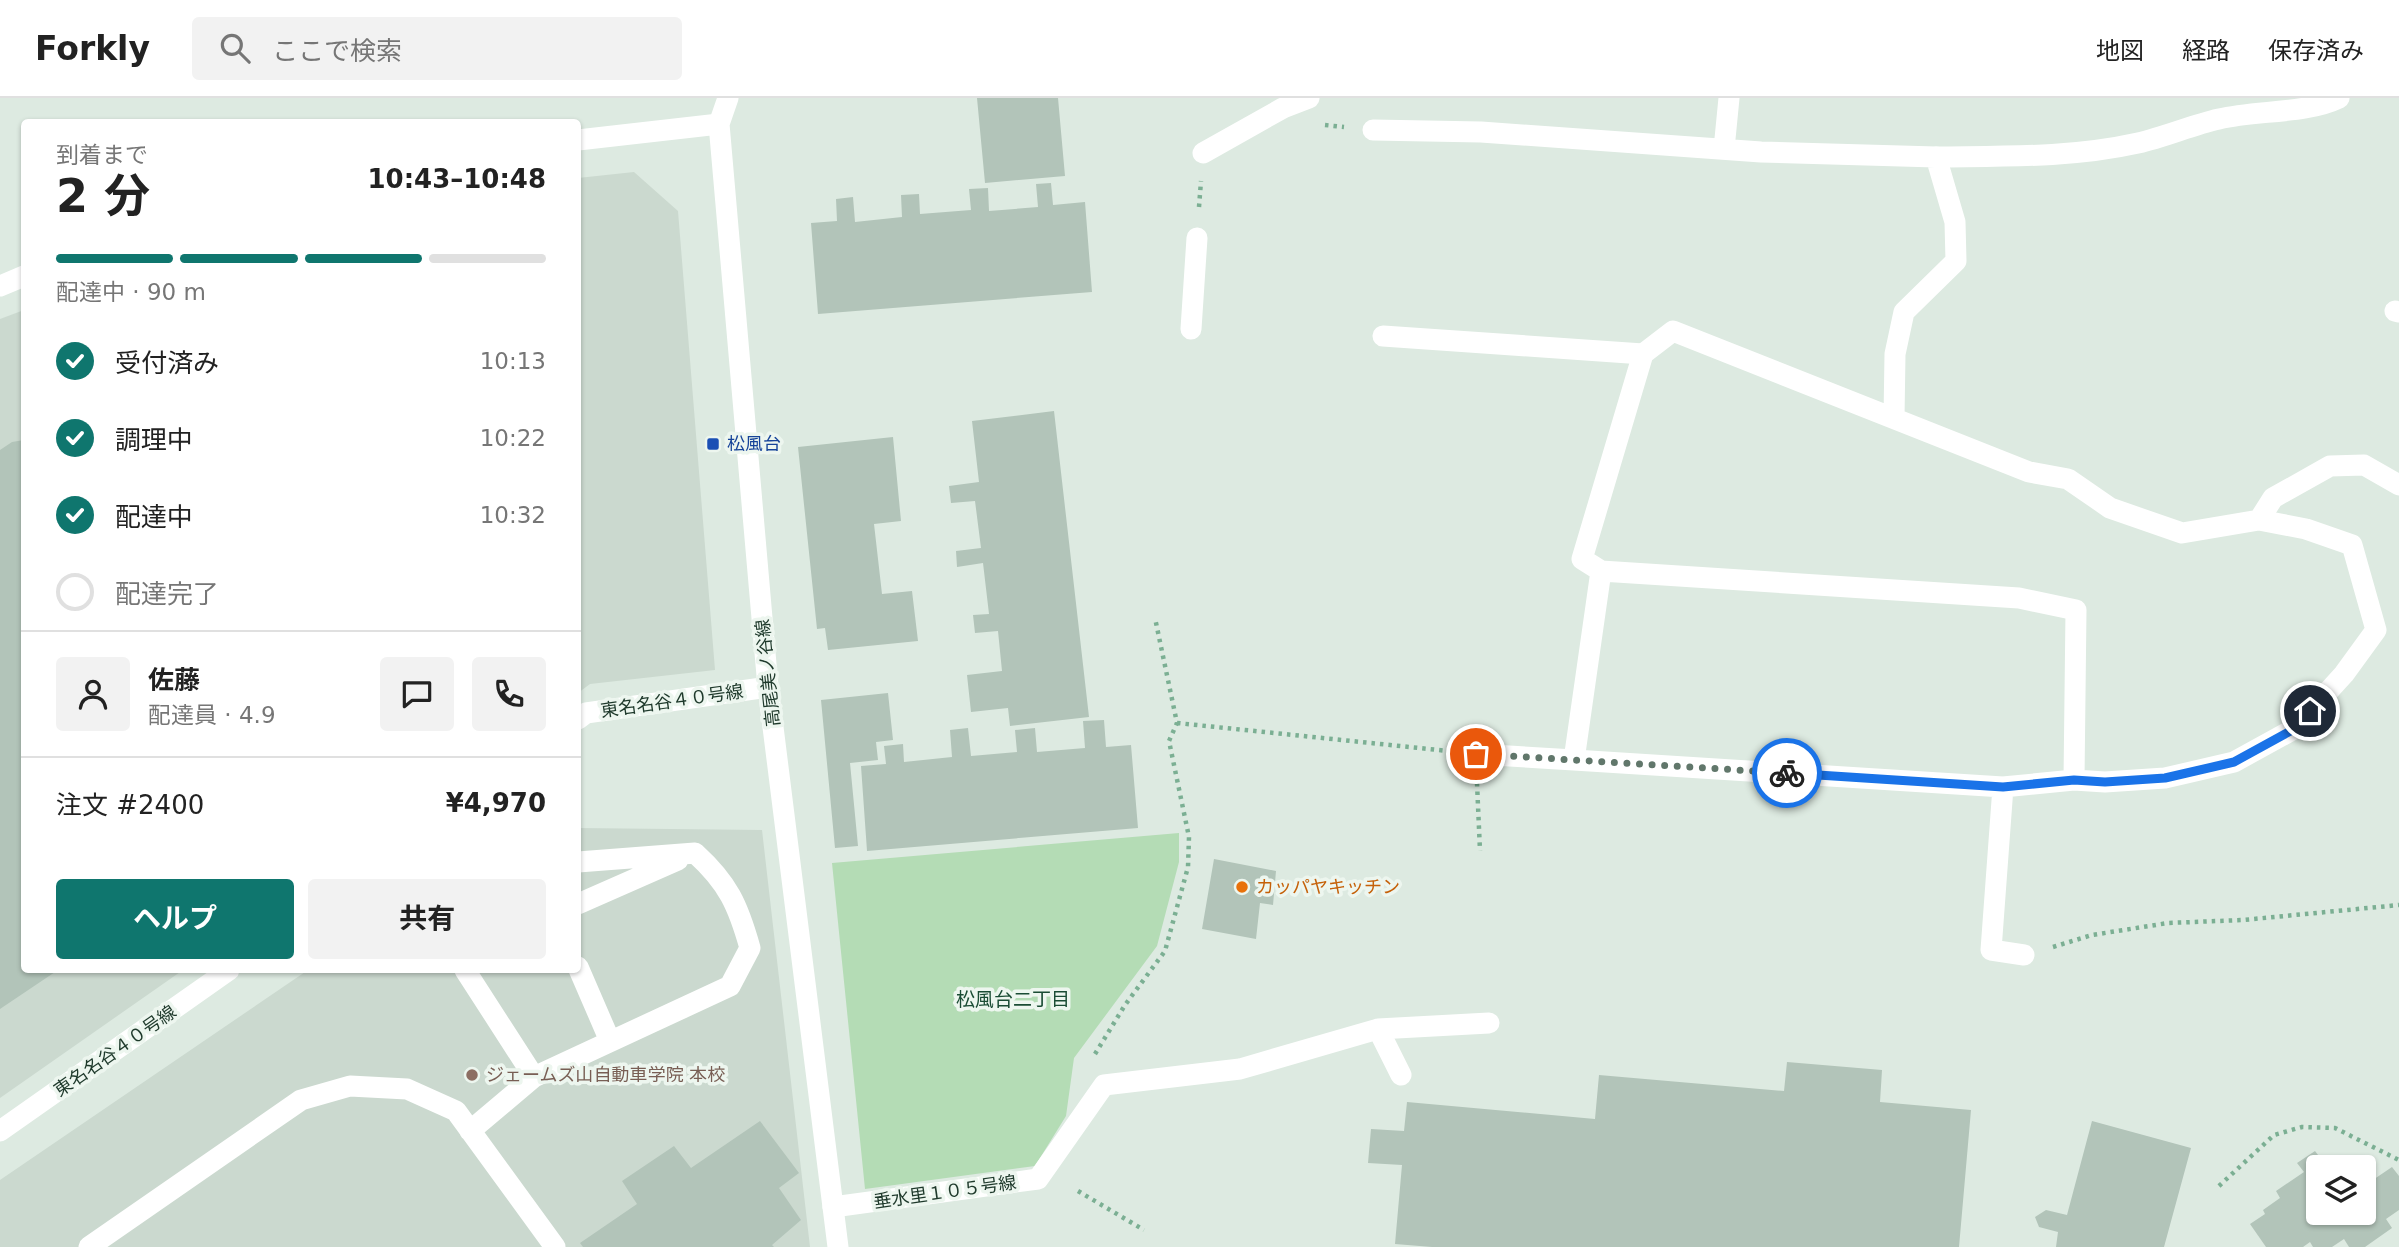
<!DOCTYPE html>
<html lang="ja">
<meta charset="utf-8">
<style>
:root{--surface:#fff;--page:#f2f2f2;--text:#222;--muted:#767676;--line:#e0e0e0;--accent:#0f766e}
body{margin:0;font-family:"DejaVu Sans","Noto Sans JP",sans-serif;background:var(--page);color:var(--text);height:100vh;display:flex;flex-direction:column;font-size:26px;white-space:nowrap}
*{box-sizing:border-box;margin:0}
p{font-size:23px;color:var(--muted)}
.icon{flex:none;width:38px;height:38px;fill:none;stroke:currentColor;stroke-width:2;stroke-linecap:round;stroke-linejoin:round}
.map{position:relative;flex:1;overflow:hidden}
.side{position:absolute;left:21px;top:21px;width:560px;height:854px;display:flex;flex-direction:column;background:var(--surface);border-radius:7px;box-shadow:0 2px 5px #0004}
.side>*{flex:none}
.buttons{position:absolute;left:2306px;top:1057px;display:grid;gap:14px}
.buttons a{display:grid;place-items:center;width:70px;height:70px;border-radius:7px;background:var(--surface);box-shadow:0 2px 5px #0004;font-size:35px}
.pin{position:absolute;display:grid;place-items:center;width:60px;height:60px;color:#fff;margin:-30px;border:4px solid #fff;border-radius:50%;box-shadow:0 2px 7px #0007}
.courier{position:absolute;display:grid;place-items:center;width:70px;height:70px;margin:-35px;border:5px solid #1a73e8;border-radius:50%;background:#fff;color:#222;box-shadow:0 2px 9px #0007}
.overview em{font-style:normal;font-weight:700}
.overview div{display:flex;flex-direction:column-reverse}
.overview{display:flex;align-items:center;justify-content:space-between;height:119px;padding:0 35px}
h1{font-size:46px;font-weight:700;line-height:52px}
.bar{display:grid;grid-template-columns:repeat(4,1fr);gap:10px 7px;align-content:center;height:84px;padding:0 35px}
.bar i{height:9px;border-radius:5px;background:var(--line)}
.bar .current{background:var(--accent)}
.bar p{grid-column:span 4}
.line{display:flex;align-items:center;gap:18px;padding:0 35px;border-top:2px solid var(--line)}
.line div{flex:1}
.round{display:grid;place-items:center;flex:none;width:74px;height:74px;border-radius:7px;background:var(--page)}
ol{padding:0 35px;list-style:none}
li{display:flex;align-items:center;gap:21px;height:77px}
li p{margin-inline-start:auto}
li .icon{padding:7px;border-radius:50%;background:var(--accent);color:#fff;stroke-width:4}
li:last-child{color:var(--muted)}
li i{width:38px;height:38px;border:4px solid var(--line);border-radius:50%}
.primary-button{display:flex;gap:14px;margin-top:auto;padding:14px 35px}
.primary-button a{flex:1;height:80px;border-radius:7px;background:var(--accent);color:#fff;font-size:28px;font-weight:700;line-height:80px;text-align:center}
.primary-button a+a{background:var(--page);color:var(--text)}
header{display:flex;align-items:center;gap:42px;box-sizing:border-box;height:98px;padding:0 35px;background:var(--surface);border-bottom:2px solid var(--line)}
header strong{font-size:33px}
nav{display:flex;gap:38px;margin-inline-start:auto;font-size:24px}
.search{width:490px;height:63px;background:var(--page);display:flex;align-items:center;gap:18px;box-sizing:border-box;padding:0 24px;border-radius:7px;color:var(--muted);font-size:26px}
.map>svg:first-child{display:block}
</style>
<header>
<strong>Forkly</strong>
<div class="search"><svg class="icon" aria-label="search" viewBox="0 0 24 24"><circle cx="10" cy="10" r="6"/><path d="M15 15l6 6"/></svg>ここで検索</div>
<nav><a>地図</a><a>経路</a><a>保存済み</a></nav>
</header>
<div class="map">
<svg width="2399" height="1149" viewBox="0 0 2399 1149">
<rect width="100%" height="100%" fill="#ddeae1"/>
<path fill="#cbd9cf" d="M 634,74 L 678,113 L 715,572 L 590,586 L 578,595 L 578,80 Z
M 24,212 L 24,872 L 183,872 L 0,1000 L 0,221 Z
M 578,730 L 762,732 L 810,1149 L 0,1149 L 0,1082 L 308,872 L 578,872 Z"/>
<path fill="#b4dcb5" d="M 1179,735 L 1179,764 L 1157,848 L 1074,960 L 1066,1018 L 1035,1068 L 865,1091 L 832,765 Z"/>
<path fill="#b2c4b9" d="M 977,0 L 1058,0 L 1065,78 L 985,85 Z
M 1051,85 L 1053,107 L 1085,104 L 1092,194 L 818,216 L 811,125 L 837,123 L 836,101 L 853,99 L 855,124 L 902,119 L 901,97 L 919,96 L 920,116 L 971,112 L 969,91 L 988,90 L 989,113 L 1038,109 L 1036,86 Z
M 1054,313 L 1089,619 L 1010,628 L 1008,610 L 971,614 L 967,577 L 1002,573 L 998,533 L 975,535 L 973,517 L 989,516 L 983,465 L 957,469 L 956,453 L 981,450 L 975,403 L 951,405 L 949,388 L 979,384 L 972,323 Z
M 893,339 L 901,423 L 874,426 L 882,496 L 912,493 L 918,543 L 828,552 L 825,530 L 817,531 L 798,349 Z
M 24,342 L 24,872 L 58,872 L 0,911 L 0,352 L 12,344 Z
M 888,595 L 893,642 L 876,644 L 878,662 L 850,665 L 858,748 L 835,750 L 821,602 Z
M 1104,622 L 1106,649 L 1131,647 L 1138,730 L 867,753 L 861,668 L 886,666 L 884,648 L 903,646 L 904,664 L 952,659 L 950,632 L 968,630 L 971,658 L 1017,654 L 1015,632 L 1035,630 L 1037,654 L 1085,650 L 1083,623 Z
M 1214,761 L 1276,773 L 1273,807 L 1260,805 L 1256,841 L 1202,831 Z
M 1787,964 L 1882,972 L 1880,1004 L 1971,1012 L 1959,1149 L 1432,1149 L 1395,1146 L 1402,1067 L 1368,1065 L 1371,1031 L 1404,1033 L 1407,1004 L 1595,1021 L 1599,977 L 1784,993 Z
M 760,1023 L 799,1075 L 779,1090 L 801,1122 L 772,1147 L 774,1149 L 583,1149 L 580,1145 L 637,1106 L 622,1083 L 674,1048 L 691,1070 Z
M 2092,1023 L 2191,1050 L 2164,1149 L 2056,1149 L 2058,1134 L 2039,1129 L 2035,1119 L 2046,1112 L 2067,1117 Z
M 2315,1053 L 2327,1069 L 2319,1069 L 2319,1115 L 2364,1115 L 2364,1088 L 2392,1069 L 2399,1078 L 2399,1112 L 2386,1121 L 2392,1130 L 2365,1149 L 2349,1149 L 2344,1141 L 2332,1149 L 2313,1149 L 2310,1144 L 2303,1149 L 2266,1149 L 2250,1126 L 2265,1116 L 2263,1112 L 2280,1100 L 2276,1093 L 2304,1074 L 2297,1065 Z"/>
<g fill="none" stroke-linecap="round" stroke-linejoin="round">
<path stroke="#7baf93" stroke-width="4.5" stroke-dasharray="3.5 5" stroke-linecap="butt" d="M 1325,27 L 1344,29
M 1199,109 L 1201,83
M 1177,625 L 1448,653
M 1477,685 L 1480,753
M 2053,849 L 2092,837 L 2168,825 L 2243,822 L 2399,807
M 1095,956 L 1125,907 L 1165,853 L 1188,769 L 1189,739 L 1169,643 L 1177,625 L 1155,520
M 2219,1088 L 2274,1037 L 2302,1029 L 2335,1030 L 2399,1062
M 1078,1093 L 1144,1132"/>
<path stroke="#fff" stroke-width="21" d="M 1203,55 L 1283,10 L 1309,0
M 1936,59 C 2003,58 2071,60 2138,45 C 2165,39 2192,27 2219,21 C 2257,12 2306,16 2339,0
M 2395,213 L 2399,214
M 1191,231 L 1197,140
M 1383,238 L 1643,256
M 578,806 L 678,762
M 578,869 L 610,943
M 465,872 L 534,979
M 1378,931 L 1401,977
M 470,1033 L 534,979 L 730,888 L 750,850 C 738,807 728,785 695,755 L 578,764
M 833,1109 L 1038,1081 L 1104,987 L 1240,971 L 1378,931 L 1489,925
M 89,1149 L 301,1002 L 350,988 L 407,991 L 456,1013 L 555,1149"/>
<path stroke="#fff" stroke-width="21" d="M 1373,32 L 1481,34 L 1761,54 L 1936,59 L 1955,124 L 1956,163 L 1904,214 L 1895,256 L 1894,320
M 1724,51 L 1729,0
M 2259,422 L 2306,431 L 2352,447 L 2376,532 L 2344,576 L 2294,631 L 2234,664 L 2165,680 L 2105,684 L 2074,682 L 2003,689 L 1574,662 L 1601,473 L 1582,461 L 1643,256 L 1673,233 L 2029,374 L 2068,381 L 2110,410 L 2182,435 L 2259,422 L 2273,400 L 2330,368 L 2364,367 L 2399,387
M 1601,473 L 2019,500 L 2076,512 L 2074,682
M 1476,656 L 1574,662
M 2003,689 L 1991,852 L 2024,857"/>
<path stroke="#fff" stroke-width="21" d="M 728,0 L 719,26 L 768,589 L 838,1149
M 578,42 L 719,26
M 0,188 L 24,178
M 578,621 L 586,615 L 768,589
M 0,1033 L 229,872"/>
</g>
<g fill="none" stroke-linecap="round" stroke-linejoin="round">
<path stroke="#61776b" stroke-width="7" stroke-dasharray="0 12.6" d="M 1476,656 L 1787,675"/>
<path stroke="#1a73e8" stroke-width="9" d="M 1787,675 L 2003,689 L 2074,682 L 2105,684 L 2165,680 L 2234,664 L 2294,631 L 2310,613"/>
</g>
<rect fill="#1a4fb4" stroke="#edf6ef" stroke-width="2.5" x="706" y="339" width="14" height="14" rx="3.5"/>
<circle fill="#e8710a" stroke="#edf6ef" stroke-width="2.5" cx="1242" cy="789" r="7"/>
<circle fill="#8d6e63" stroke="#edf6ef" stroke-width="2.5" cx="472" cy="977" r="7"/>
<g text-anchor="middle" stroke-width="7" stroke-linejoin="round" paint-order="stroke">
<g font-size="18" fill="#164399" stroke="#edf6ef" text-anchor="start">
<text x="727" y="352">松風台</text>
</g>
<g font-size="18" fill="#1e392b" stroke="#edf6ef">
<text transform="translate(768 575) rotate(-96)" y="6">高尾美ノ谷線</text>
<text transform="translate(672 603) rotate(-8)" y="6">東名名谷４０号線</text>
<text transform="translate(115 953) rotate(-35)" y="6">東名名谷４０号線</text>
<text transform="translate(945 1094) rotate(-8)" y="6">垂水里１０５号線</text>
</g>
<g font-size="18" fill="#c56008" stroke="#edf6ef" text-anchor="start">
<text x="1256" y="795">カッパヤキッチン</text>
</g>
<g font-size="18" fill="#785e54" stroke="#edf6ef" text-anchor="start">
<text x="486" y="983">ジェームズ山自動車学院 本校</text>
</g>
<g font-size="19" fill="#1a4c34" stroke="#edf6ef">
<text x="1013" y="908">松風台二丁目</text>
</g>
</g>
</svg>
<div class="buttons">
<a><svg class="icon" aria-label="layers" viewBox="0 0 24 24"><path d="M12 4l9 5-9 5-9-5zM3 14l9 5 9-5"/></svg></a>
</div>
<div class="pin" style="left:1476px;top:656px;background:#ea580c"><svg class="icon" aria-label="bag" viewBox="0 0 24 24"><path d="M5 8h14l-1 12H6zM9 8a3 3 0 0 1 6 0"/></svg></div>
<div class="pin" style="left:2310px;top:613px;background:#1f2937"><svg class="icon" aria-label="home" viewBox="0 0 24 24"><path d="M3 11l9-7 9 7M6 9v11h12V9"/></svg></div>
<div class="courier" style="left:1787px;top:675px"><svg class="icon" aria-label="bike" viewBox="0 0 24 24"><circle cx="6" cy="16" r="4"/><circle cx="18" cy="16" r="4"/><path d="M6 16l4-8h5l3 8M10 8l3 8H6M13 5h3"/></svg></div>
<section class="side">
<div class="overview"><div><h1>2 分</h1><p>到着まで</p></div><em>10:43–10:48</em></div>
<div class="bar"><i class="current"></i><i class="current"></i><i class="current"></i><i></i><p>配達中 · 90 m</p></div>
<ol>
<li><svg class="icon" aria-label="check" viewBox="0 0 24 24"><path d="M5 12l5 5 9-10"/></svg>受付済み<p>10:13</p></li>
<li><svg class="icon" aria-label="check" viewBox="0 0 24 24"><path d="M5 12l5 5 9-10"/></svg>調理中<p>10:22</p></li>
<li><svg class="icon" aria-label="check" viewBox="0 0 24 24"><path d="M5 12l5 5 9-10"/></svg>配達中<p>10:32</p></li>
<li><i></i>配達完了</li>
</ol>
<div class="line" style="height:126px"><a class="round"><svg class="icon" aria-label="person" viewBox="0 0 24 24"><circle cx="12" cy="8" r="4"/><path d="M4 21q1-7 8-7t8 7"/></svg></a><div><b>佐藤</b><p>配達員 · 4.9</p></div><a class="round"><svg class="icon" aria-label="chat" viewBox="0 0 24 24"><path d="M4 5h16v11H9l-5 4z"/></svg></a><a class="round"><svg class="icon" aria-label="phone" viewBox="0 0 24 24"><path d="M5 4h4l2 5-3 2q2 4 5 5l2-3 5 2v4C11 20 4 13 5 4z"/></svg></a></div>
<div class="line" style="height:91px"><div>注文 #2400</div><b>¥4,970</b></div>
<div class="primary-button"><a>ヘルプ</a><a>共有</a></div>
</section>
</div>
